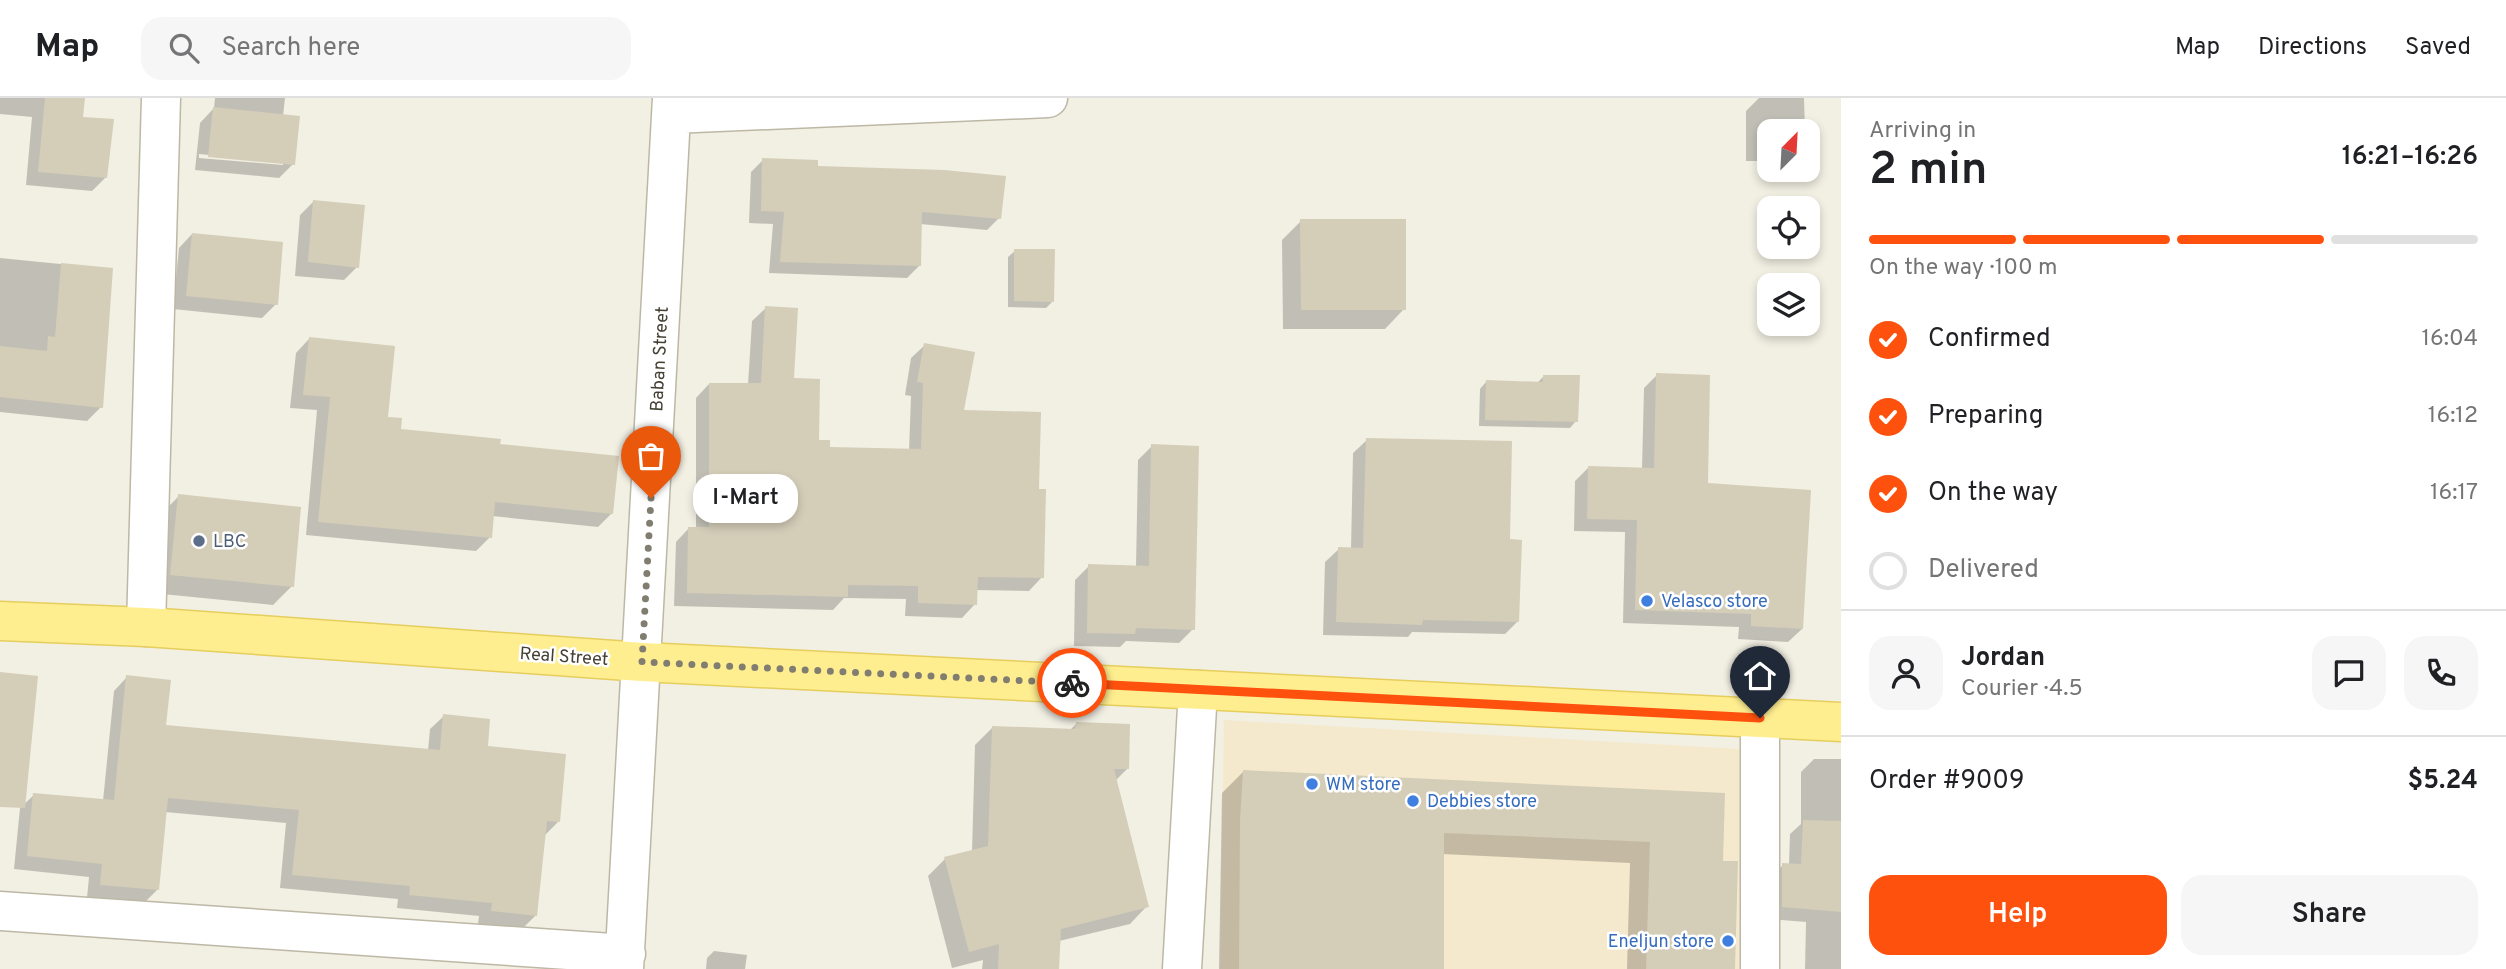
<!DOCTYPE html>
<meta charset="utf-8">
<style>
:root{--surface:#fff;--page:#f6f6f6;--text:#202124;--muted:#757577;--line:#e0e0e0;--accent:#fe510e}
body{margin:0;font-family:Overpass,sans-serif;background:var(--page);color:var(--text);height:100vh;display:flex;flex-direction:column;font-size:26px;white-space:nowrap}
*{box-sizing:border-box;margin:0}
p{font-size:23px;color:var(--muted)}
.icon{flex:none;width:38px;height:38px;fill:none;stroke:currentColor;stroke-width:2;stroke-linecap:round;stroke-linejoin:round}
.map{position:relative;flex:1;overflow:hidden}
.sheet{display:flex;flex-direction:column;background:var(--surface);width:665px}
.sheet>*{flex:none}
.needle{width:46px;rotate:24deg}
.fabs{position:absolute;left:1757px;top:21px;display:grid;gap:14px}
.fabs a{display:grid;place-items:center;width:63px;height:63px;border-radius:14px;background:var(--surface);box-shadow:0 4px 10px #0003;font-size:35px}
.pin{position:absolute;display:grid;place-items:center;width:60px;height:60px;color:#fff;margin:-72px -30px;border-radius:50% 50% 50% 0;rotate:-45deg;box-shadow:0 0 7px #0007}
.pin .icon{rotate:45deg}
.courier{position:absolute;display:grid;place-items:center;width:70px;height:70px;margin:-35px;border:5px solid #fe510e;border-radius:50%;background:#fff;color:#222;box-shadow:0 2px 9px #0007}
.bubble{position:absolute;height:49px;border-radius:21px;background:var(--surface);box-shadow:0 4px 10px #0003;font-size:23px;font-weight:600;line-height:49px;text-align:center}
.summary em{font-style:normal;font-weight:600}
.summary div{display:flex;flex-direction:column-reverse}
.summary{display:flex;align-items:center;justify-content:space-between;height:119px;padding:0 28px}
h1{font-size:46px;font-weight:600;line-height:52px}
.bar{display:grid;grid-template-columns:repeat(4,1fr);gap:10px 7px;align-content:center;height:84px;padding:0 28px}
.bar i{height:9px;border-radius:5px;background:var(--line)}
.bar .selected{background:var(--accent)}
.bar p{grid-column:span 4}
.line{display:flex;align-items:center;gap:18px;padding:0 28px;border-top:2px solid var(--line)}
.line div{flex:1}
.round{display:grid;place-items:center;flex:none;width:74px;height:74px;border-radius:21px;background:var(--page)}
ol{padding:0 28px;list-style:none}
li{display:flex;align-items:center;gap:21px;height:77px}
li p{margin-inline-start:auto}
li .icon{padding:7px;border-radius:50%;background:var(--accent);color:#fff;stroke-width:4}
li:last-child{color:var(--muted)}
li i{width:38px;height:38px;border:4px solid var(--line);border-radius:50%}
.cta{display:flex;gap:14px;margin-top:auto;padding:14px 28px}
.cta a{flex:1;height:80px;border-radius:21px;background:var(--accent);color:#fff;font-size:28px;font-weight:600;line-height:80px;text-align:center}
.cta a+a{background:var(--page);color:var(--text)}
header{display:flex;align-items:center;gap:42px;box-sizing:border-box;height:98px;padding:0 35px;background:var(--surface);border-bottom:2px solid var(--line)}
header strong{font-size:33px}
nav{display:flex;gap:38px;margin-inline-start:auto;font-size:24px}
.search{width:490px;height:63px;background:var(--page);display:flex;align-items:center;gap:18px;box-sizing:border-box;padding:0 24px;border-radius:21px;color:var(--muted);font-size:26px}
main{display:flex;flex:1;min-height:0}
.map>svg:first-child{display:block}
</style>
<header>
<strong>Map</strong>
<div class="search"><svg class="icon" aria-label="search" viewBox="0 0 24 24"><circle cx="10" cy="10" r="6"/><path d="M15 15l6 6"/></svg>Search here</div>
<nav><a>Map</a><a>Directions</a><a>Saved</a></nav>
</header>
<main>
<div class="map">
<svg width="1841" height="871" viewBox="0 0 1841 871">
<rect width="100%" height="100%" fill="#f2efe3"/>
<path fill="#f5e9cd" d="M 1224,622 L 1741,651 L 1740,871 L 1220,871 Z"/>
<path fill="#0003" fill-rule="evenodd" d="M 0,0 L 84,0 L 82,20 L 106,79 L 92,93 L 26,87 L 32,19 L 0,16 Z
M 215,0 L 285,0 L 283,18 L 293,66 L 279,80 L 195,72 L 200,25 L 214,10 ZM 199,56 L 283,64 L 283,67 L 199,60 Z
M 1759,0 L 1804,0 L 1805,33 L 1769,33 L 1769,63 L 1746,63 L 1746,13 Z
M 763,62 L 816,69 L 999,120 L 987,132 L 920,126 L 919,168 L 907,180 L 769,175 L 773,126 L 749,125 L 751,74 Z
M 314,103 L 357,169 L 344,182 L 295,178 L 300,117 Z
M 1301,123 L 1404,211 L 1385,231 L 1283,231 L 1282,142 Z
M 192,136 L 276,206 L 262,220 L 173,211 L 179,150 Z
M 1015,153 L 1052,204 L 1046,210 L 1008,209 L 1008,159 Z
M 0,160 L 111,171 L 101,309 L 87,323 L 0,314 Z
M 766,210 L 817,343 L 828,351 L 909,353 L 911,298 L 905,297 L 911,260 L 925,247 L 962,314 L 1037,393 L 1042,479 L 1029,493 L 976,492 L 975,506 L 962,520 L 905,518 L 906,501 L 844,500 L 833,512 L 674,508 L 676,444 L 689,430 L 696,430 L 696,300 L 709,286 L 748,287 L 752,223 Z
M 309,241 L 399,333 L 498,348 L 612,415 L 598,429 L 492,418 L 490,439 L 476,453 L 306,437 L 317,312 L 290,310 L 296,255 Z
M 1657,277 L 1706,387 L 1802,531 L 1788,544 L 1738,541 L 1739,529 L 1623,525 L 1625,434 L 1574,433 L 1575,383 L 1589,369 L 1642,371 L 1644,290 Z
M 1544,278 L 1576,323 L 1570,330 L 1479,328 L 1480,291 L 1486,284 L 1537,285 Z
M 1367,342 L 1508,443 L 1518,523 L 1505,536 L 1412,534 L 1408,539 L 1323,537 L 1325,464 L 1339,451 L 1351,451 L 1353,355 Z
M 1152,348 L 1193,531 L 1179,545 L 1126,543 L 1120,549 L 1074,548 L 1075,482 L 1089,468 L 1136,469 L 1138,362 Z
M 179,398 L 292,488 L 273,507 L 152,495 L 160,417 Z
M 127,579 L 164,629 L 428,653 L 430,631 L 444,618 L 486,650 L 558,724 L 545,737 L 536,817 L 522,831 L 478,826 L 479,818 L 397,810 L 398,801 L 280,790 L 286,725 L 165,714 L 157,792 L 144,805 L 87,800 L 89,779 L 14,771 L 20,710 L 34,697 L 103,703 L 114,593 Z
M 1076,626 L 1127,671 L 1115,683 L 1147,808 L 1130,826 L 1059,843 L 1057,871 L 982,871 L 983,862 L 952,870 L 928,778 L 945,761 L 972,754 L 975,647 L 992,630 L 1070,632 Z
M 1814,661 L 1841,661 L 1841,871 L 1805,871 L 1806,824 L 1770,821 L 1770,780 L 1783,767 L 1789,767 L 1790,736 L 1801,726 L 1801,674 Z
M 1243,674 L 1723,696 L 1721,764 L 1733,871 L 1627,871 L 1630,765 L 1442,756 L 1442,871 L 1219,871 L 1222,695 Z
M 714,853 L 747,857 L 745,871 L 706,871 L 707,860 Z"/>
<path fill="#d4cdb8" d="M 45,0 L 85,0 L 83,19 L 114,21 L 107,80 L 38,74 Z
M 213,9 L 300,18 L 295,67 L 208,59 Z
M 762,60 L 818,62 L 818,68 L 944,72 L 1006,78 L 1001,121 L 922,114 L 921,168 L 780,164 L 784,114 L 761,113 Z
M 313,102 L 365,107 L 359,170 L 308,164 Z
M 1300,121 L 1406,121 L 1406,212 L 1301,212 Z
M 192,135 L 283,144 L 278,207 L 186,198 Z
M 1014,151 L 1055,151 L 1054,204 L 1014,203 Z
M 61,165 L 113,170 L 103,310 L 0,299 L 0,248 L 47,253 L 48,238 L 55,239 Z
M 765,208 L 798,210 L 794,280 L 820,281 L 819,342 L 830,342 L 830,349 L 921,351 L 923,285 L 917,284 L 924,245 L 975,254 L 964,312 L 1041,314 L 1039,391 L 1046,391 L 1044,480 L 978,479 L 977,507 L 918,505 L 918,488 L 848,487 L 848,499 L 687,495 L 688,429 L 709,429 L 709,285 L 761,285 Z
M 309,239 L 395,248 L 388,319 L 402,320 L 401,331 L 501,341 L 500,346 L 619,358 L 613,416 L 495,404 L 492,440 L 318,424 L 330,299 L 303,297 Z
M 1656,275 L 1710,277 L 1708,385 L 1811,392 L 1803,531 L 1751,528 L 1751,516 L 1635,512 L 1637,422 L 1587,421 L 1588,368 L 1654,370 Z
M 1543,277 L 1580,277 L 1578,324 L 1485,322 L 1486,282 L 1543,284 Z
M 1366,340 L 1512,343 L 1510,441 L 1522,442 L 1519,524 L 1423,522 L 1422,527 L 1336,524 L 1338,449 L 1363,450 Z
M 1151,346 L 1199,348 L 1195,532 L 1136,530 L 1135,536 L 1087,535 L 1088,466 L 1149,468 Z
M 178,396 L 301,409 L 294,489 L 170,477 Z
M 0,574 L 38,578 L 25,710 L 0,709 Z
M 126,577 L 171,582 L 166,627 L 440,652 L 443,616 L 490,621 L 488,648 L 566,656 L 560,724 L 547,723 L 537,818 L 491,813 L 492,805 L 409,797 L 410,788 L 292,777 L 299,712 L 168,700 L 159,792 L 100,787 L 102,766 L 27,758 L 33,695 L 114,702 Z
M 1076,624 L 1130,626 L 1129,671 L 1114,671 L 1149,809 L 1061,831 L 1059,871 L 998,871 L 999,846 L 969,854 L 944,759 L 988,748 L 992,628 L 1075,631 Z
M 1243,672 L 1725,695 L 1723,763 L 1738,763 L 1735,871 L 1646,871 L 1650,744 L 1444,735 L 1444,871 L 1239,871 L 1240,722 Z
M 1803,722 L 1841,723 L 1841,814 L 1782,809 L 1782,765 L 1801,766 Z"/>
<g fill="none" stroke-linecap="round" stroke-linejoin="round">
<g stroke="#bdb8a6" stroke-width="41">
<path id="minor" d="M 672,16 L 1048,0
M 146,529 L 161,0
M 0,813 L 626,856
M 624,871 L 672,0
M 1182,871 L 1198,592
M 1760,871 L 1760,620"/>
</g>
<g stroke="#e6ce5d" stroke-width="41">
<path id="primary" d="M 0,523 L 146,529 L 642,564 L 1841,624"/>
</g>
<use href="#minor" stroke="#fff" stroke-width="38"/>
<use href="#primary" stroke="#ffee8f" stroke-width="38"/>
</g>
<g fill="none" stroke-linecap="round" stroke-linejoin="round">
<path stroke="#817d71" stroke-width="7" stroke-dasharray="0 12.6" d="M 651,400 L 642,564 L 1072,585"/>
<path stroke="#fe510e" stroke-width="9" d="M 1072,585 L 1760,620"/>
</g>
<circle fill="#5c6f8a" stroke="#fff" stroke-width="2.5" cx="199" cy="443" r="7"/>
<g fill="#3f7fe0" stroke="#fff" stroke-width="2.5">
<circle cx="1647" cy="503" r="7"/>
<circle cx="1312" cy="686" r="7"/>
<circle cx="1413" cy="703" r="7"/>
<circle cx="1728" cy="843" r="7"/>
</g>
<g text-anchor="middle" stroke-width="5" stroke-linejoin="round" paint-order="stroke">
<g font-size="18" fill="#443f33" stroke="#fff">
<text transform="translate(659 261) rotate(-87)" y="6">Baban Street</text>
<text transform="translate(564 558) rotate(4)" y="6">Real Street</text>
</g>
<g font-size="18" fill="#4e5e75" stroke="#fff" text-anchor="start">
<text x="213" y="449">LBC</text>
</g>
<g font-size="18" fill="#366cbe" stroke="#fff" text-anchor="start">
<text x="1661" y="509">Velasco store</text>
<text x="1326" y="692">WM store</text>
<text x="1427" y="709">Debbies store</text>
<text x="1714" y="849" text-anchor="end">Eneljun store</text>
</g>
</g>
</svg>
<div class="fabs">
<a><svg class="needle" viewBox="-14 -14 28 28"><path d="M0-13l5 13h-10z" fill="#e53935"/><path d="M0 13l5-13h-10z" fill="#757577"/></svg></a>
<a><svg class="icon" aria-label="locate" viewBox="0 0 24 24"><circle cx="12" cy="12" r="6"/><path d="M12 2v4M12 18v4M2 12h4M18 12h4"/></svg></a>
<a><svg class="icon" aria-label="layers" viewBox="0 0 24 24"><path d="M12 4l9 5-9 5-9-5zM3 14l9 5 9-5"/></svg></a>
</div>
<div class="pin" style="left:651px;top:400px;background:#ea580c"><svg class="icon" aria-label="bag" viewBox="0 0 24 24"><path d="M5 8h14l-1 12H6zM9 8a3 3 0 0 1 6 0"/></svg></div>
<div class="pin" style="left:1760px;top:620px;background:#1f2937"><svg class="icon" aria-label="home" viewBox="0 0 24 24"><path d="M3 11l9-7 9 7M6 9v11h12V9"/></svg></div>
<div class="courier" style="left:1072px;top:585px"><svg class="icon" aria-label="bike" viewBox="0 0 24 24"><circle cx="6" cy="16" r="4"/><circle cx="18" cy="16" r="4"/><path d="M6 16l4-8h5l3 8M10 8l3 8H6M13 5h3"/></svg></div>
<div class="bubble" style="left:693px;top:376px;width:105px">I-Mart</div>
</div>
<section class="sheet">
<div class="summary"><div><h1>2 min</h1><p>Arriving in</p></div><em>16:21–16:26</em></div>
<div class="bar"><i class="selected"></i><i class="selected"></i><i class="selected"></i><i></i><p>On the way · 100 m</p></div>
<ol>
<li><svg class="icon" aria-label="check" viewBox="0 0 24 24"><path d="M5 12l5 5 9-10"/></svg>Confirmed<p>16:04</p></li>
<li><svg class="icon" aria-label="check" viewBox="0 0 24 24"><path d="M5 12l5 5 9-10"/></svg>Preparing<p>16:12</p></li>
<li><svg class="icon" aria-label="check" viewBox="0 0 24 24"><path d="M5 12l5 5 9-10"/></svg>On the way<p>16:17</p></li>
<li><i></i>Delivered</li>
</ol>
<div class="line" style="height:126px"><a class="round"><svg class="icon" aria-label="person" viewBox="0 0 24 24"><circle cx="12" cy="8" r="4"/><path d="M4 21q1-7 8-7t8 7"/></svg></a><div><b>Jordan</b><p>Courier · 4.5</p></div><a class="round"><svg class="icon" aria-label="chat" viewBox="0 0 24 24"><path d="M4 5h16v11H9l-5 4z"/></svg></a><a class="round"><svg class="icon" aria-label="phone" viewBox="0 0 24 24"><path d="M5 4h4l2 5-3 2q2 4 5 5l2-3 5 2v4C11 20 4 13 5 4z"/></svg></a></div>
<div class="line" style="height:91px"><div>Order #9009</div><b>$5.24</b></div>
<div class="cta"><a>Help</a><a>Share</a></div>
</section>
</main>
